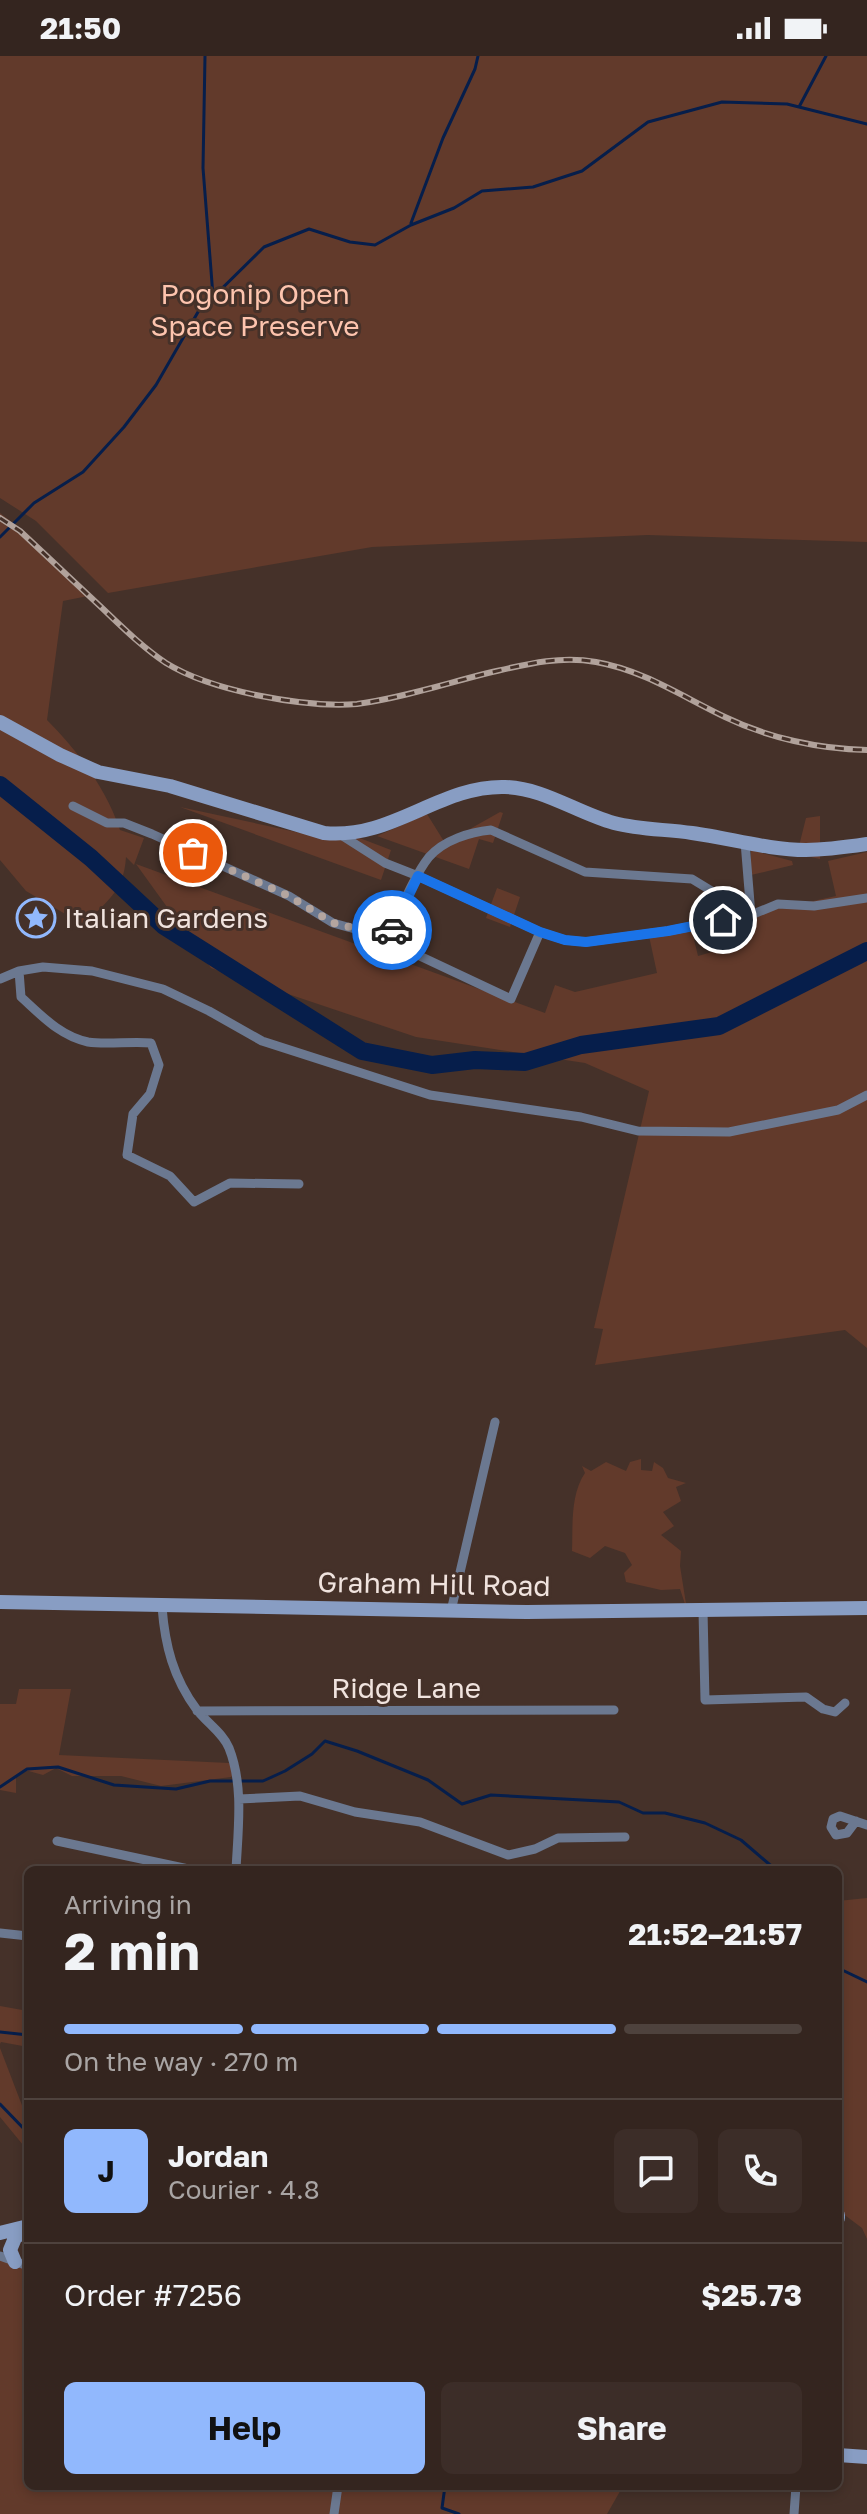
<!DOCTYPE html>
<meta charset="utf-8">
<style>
:root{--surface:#34251f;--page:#3c2d28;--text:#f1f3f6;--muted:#a9a5a4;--line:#4e423d;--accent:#91b8fd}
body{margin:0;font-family:"Golos Text",sans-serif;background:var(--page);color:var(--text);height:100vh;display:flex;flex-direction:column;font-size:30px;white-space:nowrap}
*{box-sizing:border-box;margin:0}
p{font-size:26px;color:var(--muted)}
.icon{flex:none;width:44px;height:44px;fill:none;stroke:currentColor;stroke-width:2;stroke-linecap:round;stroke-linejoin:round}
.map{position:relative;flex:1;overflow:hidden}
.panel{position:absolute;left:24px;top:1810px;width:818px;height:624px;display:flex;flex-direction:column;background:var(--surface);border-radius:12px;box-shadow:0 4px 12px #0003,0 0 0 2px var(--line)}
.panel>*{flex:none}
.pin{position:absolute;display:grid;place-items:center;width:68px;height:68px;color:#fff;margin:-34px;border:4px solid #fff;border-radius:50%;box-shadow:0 2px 8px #0007}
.courier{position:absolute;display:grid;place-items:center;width:80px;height:80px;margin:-40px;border:6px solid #1a73e8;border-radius:50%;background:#fff;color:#222;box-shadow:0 2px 10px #0007}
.headline em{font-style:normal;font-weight:700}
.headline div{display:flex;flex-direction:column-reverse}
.headline{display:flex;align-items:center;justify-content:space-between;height:136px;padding:0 40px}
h1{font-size:52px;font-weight:700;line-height:60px}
.bar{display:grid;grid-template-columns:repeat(4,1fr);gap:12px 8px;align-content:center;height:96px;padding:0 40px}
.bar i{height:10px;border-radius:6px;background:var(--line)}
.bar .active{background:var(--accent)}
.bar p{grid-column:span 4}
.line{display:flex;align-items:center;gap:20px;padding:0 40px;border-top:2px solid var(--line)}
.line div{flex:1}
.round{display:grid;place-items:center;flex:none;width:84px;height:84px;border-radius:12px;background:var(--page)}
.primary-button{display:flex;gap:16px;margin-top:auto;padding:16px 40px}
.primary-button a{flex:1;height:92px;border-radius:12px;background:var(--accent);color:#111;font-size:32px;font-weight:700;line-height:92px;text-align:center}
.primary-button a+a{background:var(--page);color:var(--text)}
.status{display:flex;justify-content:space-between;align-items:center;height:56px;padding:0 40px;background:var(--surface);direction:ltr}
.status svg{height:22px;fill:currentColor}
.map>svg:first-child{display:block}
</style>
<div class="status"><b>21:50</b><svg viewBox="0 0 49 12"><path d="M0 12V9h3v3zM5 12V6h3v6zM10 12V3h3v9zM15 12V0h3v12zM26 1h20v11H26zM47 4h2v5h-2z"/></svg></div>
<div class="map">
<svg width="867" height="2458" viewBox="0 0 867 2458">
<rect width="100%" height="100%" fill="#453129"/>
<path fill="#623a2b" d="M 0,0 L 867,0 L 867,486 L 648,479 L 372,491 L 108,537 L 36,465 L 0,442 Z
M 0,457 L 31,481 L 88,540 L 63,545 L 47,664 C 77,694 106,732 120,774 L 144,782 L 134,809 L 126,801 C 124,836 106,845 84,869 L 26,835 L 0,804 Z
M 180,751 L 310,779 L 357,781 L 391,794 L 381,824 Z
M 500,756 L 503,757 L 493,787 L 479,783 L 469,813 L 377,780 L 427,758 L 445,787 Z
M 820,760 L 820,803 L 797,798 L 806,762 Z
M 751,794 L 792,805 L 793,809 L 751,819 Z
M 867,796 L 867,1292 L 845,1274 L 595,1309 L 603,1273 L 594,1272 L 649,1035 L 585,1007 L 416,981 L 211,912 L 136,808 L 545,957 L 555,929 L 575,936 L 657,917 L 649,880 L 691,871 L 698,900 L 712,896 L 708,868 L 836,840 L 828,805 Z
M 497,832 L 520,841 L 510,871 L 486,862 Z
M 641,1403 L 641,1414 L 652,1415 L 654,1406 L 663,1412 L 668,1422 L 686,1427 L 676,1431 L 681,1445 L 663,1456 L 674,1470 L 661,1479 L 681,1495 L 680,1510 L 687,1554 L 680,1533 L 661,1534 L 626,1526 L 624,1517 L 632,1509 L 625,1497 L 605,1490 L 590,1502 L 572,1495 C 573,1470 570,1439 585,1417 L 582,1410 L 591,1415 L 606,1406 L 626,1415 L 630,1406 Z
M 19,1633 L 71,1633 L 59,1699 L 229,1707 L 237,1714 L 231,1721 L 161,1730 L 121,1720 L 72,1720 L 56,1712 L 43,1719 L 25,1714 L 16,1720 L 16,1737 L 0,1734 L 0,1648 L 16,1648 Z
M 867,1842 L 867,2183 L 862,2172 L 838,2154 L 838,1845 Z
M 0,1950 L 28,1955 L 28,1991 L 1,1986 L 0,1988 Z
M 0,1992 L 23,2052 L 28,2057 L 28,2095 L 0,2061 Z
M 0,2201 L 28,2212 L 28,2430 L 623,2430 L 607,2458 L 0,2458 Z"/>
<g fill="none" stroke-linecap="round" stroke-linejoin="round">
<path stroke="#061e4b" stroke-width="3" d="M 205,0 L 203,112 L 213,240
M 799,51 L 826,0
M 411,167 L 443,82 L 475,13 L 478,0
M 0,481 L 34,447 L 83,416 L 124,371 L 156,329 L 198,256 L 264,191 L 309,173 L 350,186 L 375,189 L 411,169 L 454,152 L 482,135 L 533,131 L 582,115 L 648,66 L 722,46 L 787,48 L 867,68
M 0,1731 L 27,1713 L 58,1711 L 114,1729 L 176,1733 L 210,1725 L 263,1725 L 285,1715 L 312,1698 L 325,1685 L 357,1695 L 428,1724 L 462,1748 L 491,1739 L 619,1746 L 643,1757 L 665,1757 L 705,1767 L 741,1784 L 776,1814
M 838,1912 L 867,1926
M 0,1976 L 28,1979
M 0,2048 L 28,2077
M 445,2430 L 442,2452 L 459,2458"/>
<path stroke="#061e4b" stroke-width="18" d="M 0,729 L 91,802 L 164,870 L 362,995 L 432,1009 L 475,1004 L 525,1006 L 581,989 L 719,970 L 867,895"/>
<path stroke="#6b7890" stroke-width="9" d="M 73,750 L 107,767 L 124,767 L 152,778 L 289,840 L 333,867 L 373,878 L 511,943 L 540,876
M 341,779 L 385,807 L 418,820 L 540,876 L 565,884 L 586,886 L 668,875 L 751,859 L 778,848 L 814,850 L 867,842
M 745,786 L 751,859
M 386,884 C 398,860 413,821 429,801 C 444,784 470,776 491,774 L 585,816 L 692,823 L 751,859
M 19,915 L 21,941 C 42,960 60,980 88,986 C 106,989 131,985 151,987 L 159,1009 L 150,1038 L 133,1058 L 127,1099 L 170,1120 L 194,1146 L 230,1127 L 299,1128
M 0,923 L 19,915 L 43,911 L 92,915 L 163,933 L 209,955 L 262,985 L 430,1039 L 581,1061 L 638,1075 L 729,1076 L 838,1054 L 867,1039
M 162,1551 C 165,1589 173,1622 197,1654 C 207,1667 223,1677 229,1692 C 244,1730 238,1773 236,1814
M 451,1555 L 495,1366
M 703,1555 L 705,1644 L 806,1641 L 823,1653 L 835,1656 L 845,1647
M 197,1655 L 614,1654
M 239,1743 L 300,1740 L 355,1756 L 420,1766 L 508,1799 L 535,1793 L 558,1782 L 625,1781
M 856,1765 L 847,1777 L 836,1779 L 831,1771 L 833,1763 L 840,1760 L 867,1769
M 57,1785 L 193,1814
M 0,1877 L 28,1880
M 0,2200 L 28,2210
M 334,2458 L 338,2430
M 794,2458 L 796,2430"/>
<path stroke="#889dc3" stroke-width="14" d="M 0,666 L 60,699 L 98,716 L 170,730 L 324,777 C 392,784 440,729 505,731 C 544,732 577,757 614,767 C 640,774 666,773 692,777 C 730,782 768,794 806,794 C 827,794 847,791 867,788
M 0,1546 L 527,1556 L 867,1552
M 838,2159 L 838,2162
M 0,2177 L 24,2171
M 15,2206 L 10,2194 L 15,2182 L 28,2172
M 838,2399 L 867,2401"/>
<g stroke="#b1a29b" stroke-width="6">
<path id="rail" d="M 0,462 L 20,475 C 47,500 74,526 101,551 C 121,570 142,591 166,607 C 211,635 304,652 357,648 C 401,642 444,628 488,617 C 523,609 559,599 596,606 C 643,614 683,641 725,661 C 768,682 819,693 867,694"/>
</g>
<use href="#rail" stroke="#453129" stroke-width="3" stroke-dasharray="9" stroke-linecap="butt"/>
</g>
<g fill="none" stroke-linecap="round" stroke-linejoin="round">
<path stroke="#b4a59f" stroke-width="8" stroke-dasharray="0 14.4" d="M 193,797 L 289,840 L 333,867 L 358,873 L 386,884 L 392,874"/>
<path stroke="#1a73e8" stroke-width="10" d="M 392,874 L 418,820 L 540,876 L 565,884 L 586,886 L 668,875 L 723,864"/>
</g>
<defs>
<g id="sight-ring" transform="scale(2)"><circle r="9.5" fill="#453129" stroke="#91b8fd" stroke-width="1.5"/><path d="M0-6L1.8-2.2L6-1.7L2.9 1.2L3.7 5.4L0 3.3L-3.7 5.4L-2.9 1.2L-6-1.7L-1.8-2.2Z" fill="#91b8fd"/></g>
</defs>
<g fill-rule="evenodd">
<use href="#sight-ring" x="36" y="862"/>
</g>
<g text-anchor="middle" stroke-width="6" stroke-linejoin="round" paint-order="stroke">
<g font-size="28" fill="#fdc4ae" stroke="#453129">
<text x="255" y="248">Pogonip Open<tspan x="255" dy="32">Space Preserve</tspan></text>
</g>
<g font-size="28" fill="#f0e3de" stroke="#453129" text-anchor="start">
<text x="64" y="872">Italian Gardens</text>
</g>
<g font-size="28" fill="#f0e3de" stroke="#453129">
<text transform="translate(434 1528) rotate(1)" y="10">Graham Hill Road</text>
<text x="406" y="1642">Ridge Lane</text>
</g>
</g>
</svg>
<div class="pin" style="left:193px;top:797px;background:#ea580c"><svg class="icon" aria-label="bag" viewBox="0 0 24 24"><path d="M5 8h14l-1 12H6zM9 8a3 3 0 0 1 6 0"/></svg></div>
<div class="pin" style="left:723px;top:864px;background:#1f2937"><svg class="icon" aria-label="home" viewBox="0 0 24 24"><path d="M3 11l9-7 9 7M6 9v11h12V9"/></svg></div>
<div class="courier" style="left:392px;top:874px"><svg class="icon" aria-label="car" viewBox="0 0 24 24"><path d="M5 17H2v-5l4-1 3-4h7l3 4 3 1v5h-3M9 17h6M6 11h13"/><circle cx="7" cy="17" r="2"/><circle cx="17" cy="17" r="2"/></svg></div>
<section class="panel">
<div class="headline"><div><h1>2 min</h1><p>Arriving in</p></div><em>21:52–21:57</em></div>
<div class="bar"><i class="active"></i><i class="active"></i><i class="active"></i><i></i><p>On the way · 270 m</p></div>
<div class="line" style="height:144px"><b class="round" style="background:var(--accent);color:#111">J</b><div><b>Jordan</b><p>Courier · 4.8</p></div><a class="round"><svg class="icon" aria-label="chat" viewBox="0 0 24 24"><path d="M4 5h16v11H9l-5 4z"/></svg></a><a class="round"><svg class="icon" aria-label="phone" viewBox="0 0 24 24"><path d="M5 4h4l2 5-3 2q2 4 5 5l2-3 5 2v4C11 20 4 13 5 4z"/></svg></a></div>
<div class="line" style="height:104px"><div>Order #7256</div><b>$25.73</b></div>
<div class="primary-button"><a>Help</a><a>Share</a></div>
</section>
</div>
